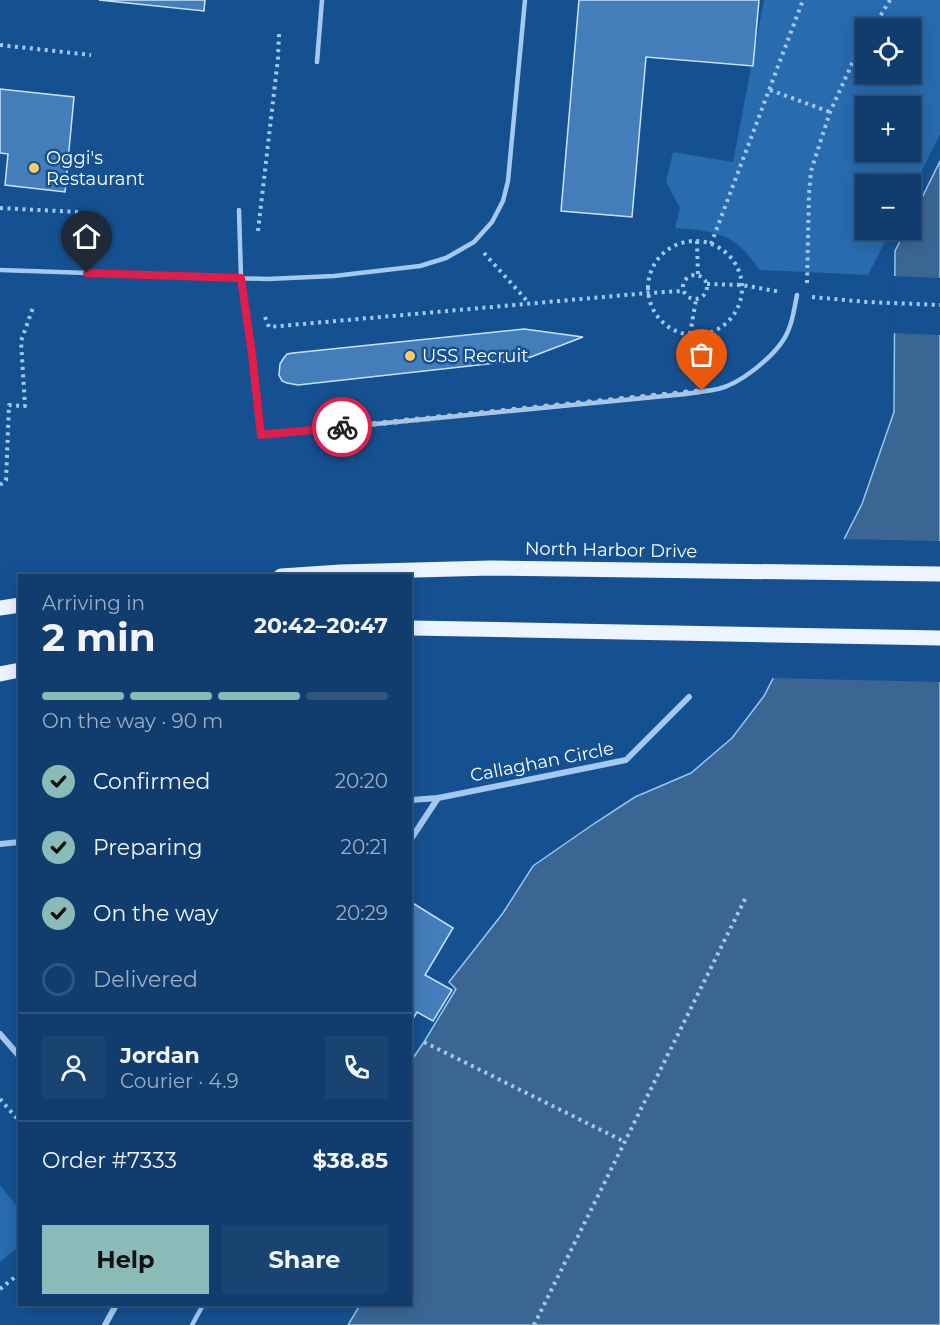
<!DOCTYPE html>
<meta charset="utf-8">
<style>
:root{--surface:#103d6d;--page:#194472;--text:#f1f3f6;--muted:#9caec2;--line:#305680;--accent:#8bbbb9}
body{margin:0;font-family:Montserrat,sans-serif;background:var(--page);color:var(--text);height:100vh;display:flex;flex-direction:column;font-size:22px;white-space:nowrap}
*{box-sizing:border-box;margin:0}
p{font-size:20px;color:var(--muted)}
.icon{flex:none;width:33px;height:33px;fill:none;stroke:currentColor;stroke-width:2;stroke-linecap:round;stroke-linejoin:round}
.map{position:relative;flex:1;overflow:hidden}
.panel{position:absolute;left:18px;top:574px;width:394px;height:732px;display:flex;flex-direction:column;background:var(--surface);border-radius:0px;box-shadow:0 3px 15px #0003,0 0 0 2px var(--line)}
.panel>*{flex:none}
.fabs{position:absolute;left:855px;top:18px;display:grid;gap:12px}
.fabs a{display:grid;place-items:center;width:66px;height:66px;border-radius:0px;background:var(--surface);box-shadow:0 3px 15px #0003,0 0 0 2px var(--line);font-size:30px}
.pin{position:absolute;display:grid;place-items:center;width:51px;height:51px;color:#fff;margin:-62px -26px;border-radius:50% 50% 50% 0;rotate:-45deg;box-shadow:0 0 6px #0007}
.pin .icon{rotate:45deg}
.courier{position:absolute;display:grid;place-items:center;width:60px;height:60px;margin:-30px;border:4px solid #e11d48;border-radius:50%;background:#fff;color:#222;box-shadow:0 2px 8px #0007}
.head em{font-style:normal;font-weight:700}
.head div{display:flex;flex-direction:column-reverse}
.head{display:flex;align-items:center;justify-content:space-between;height:102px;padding:0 24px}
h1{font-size:39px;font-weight:700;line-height:45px}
.bar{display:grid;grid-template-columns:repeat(4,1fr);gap:9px 6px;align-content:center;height:72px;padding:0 24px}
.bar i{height:8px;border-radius:4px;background:var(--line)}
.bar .selected{background:var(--accent)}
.bar p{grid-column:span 4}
.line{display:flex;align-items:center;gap:15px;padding:0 24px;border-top:2px solid var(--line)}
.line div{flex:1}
.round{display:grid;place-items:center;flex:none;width:63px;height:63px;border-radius:0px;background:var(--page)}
ol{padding:0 24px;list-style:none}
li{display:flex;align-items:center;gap:18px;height:66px}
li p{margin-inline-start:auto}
li .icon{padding:6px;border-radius:50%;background:var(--accent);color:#111;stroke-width:4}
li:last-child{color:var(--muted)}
li i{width:33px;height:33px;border:3px solid var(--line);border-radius:50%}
.cta{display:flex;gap:12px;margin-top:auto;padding:12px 24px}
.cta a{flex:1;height:69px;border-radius:0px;background:var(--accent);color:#111;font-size:24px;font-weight:700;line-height:69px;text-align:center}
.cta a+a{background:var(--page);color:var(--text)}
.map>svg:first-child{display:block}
</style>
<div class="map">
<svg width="940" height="1325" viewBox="0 0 940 1325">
<rect width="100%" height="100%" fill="#155191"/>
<path fill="#286baf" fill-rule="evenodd" d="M 764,0 L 940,0 L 940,134 L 911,192 L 910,184 L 866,184 L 866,230 L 891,230 L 868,275 L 760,270 C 752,260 745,249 734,242 C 720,231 692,229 675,228 L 680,208 L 666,182 L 673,152 L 733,162 ZM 866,28 L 910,28 L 910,74 L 866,74 ZM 866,106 L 910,106 L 910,152 L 866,152 Z
M 0,1185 L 19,1209 L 19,1246 L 0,1262 Z"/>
<path fill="#3b6694" stroke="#95c5f3" stroke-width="1.5" d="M 940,161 L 940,1325 L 348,1325 L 360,1305 L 411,1305 L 411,1061 L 424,1042 L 456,989 L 449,982 L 503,913 L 533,866 L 595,823 L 635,797 L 691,773 L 732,738 L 764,696 L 862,504 L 894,412 L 895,251 L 906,230 L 910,230 L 911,220 Z"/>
<path fill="#155191" d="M 892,276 L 940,278 L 940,335 L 891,333 Z
M 841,539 L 940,541 L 940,682 L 770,678 Z"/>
<path fill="#437dba" stroke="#c9e2fc" stroke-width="1.5" d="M 99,0 L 205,0 L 204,11 Z
M 579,0 L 759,0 L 753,66 L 646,57 L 632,217 L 561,211 Z
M 0,89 L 74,97 L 65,192 L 5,185 L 8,154 L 0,153 Z
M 524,329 L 583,337 L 523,360 L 298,385 L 287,383 L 282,381 L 279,375 L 280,364 L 283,359 L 287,354 L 293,353 Z
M 411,902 L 453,928 L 425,975 L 452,990 L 433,1021 L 417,1012 L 411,1022 Z"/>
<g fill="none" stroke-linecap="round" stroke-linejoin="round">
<path stroke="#a3c9f0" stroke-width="4" stroke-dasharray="3 4.5" stroke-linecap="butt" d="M 873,28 L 890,0
M 0,45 L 91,55
M 770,90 L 830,112
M 0,208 L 78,212
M 258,231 L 278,58 L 279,34
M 697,241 L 698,276
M648 288a47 47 0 1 1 94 0a47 47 0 1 1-94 0Z
M 711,244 L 803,0
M 484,253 L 529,303
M683 287a12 12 0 1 1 24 0a12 12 0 1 1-24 0Z
M 807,283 L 809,194 L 811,171 L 830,112 L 856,55 L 866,40
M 707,284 L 742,285 L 781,292
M 812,297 L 867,302 L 940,305
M 265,317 L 269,327 L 648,293 L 683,291
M 690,334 L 696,300
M 696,336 L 701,376
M 0,485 L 6,480 L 9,405 L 25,406 L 21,341 L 34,305
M 424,1042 L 625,1142
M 0,1099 L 20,1122
M 0,1289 L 20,1273
M 534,1325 L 747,895"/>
<path stroke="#a3c9f0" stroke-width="4.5" d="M 317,62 L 322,0
M 239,210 L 241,278 L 251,354 L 261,435 L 686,394 C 697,392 708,391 718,389 C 740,384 772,358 784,339 C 792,326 794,310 797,295
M 0,270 L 267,279 L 334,276 L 420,266 L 446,258 L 474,242 L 492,222 L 503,201 L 508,181 L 525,0
M 192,1325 L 203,1305"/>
<path stroke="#a3c9f0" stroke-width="6" d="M 411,800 L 438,798 L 626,760 L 689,697
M 411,839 L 438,798
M 0,844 L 20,842
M 0,1034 L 20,1057
M 105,1325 L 116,1305"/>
<path stroke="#ecf4ff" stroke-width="15" d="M 281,576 L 341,572 L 491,568 L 940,574
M 0,608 L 20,605
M 411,628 L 940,638
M 0,674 L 20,670"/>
</g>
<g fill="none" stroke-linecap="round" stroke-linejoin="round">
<path stroke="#adc2d8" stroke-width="6" stroke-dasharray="0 10.8" d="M 342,427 L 702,391"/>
<path stroke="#e11d48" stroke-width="8" d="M 87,273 L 241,278 L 252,354 L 261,435 L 342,427"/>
</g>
<g fill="#ffcb62" stroke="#155191" stroke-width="2">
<circle cx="34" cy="168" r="6"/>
<circle cx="410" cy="356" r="6"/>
</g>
<g text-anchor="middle" stroke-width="5" stroke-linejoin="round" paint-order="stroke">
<g font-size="18" fill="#fff" stroke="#155191" text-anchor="start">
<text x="46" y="164">Oggi's<tspan x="46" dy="21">Restaurant</tspan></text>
<text x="422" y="362">USS Recruit</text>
</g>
<g font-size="18" fill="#fff" stroke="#155191">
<text transform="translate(611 550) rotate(1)" y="6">North Harbor Drive</text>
<text transform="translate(542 762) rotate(-11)" y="6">Callaghan Circle</text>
</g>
</g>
</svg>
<div class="fabs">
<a><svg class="icon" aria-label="locate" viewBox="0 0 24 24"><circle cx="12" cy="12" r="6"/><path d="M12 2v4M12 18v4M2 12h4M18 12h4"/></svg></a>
<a>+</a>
<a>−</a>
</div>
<div class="pin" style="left:702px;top:391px;background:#ea580c"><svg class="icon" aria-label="bag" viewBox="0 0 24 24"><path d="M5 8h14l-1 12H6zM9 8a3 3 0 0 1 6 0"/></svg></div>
<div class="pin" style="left:87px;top:273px;background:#1f2937"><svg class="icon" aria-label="home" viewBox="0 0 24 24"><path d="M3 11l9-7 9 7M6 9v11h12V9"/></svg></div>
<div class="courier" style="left:342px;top:427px"><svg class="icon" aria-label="bike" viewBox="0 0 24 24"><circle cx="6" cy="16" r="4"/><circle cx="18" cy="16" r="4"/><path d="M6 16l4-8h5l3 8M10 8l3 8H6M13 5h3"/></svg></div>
<section class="panel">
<div class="head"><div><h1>2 min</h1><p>Arriving in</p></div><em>20:42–20:47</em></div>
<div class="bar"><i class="selected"></i><i class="selected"></i><i class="selected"></i><i></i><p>On the way · 90 m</p></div>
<ol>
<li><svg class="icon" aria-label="check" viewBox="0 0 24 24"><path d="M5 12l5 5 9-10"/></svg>Confirmed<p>20:20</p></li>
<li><svg class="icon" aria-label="check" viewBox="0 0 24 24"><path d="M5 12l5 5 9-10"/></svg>Preparing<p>20:21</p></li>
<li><svg class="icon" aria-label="check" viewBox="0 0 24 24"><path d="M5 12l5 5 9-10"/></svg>On the way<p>20:29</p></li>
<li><i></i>Delivered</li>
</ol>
<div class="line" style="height:108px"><a class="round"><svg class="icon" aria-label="person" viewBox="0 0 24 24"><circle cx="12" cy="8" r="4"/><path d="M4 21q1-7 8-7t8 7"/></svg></a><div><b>Jordan</b><p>Courier · 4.9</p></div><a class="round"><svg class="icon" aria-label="phone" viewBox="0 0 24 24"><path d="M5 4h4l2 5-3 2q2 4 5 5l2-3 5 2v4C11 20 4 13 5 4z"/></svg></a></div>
<div class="line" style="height:78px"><div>Order #7333</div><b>$38.85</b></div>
<div class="cta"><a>Help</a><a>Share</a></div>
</section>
</div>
